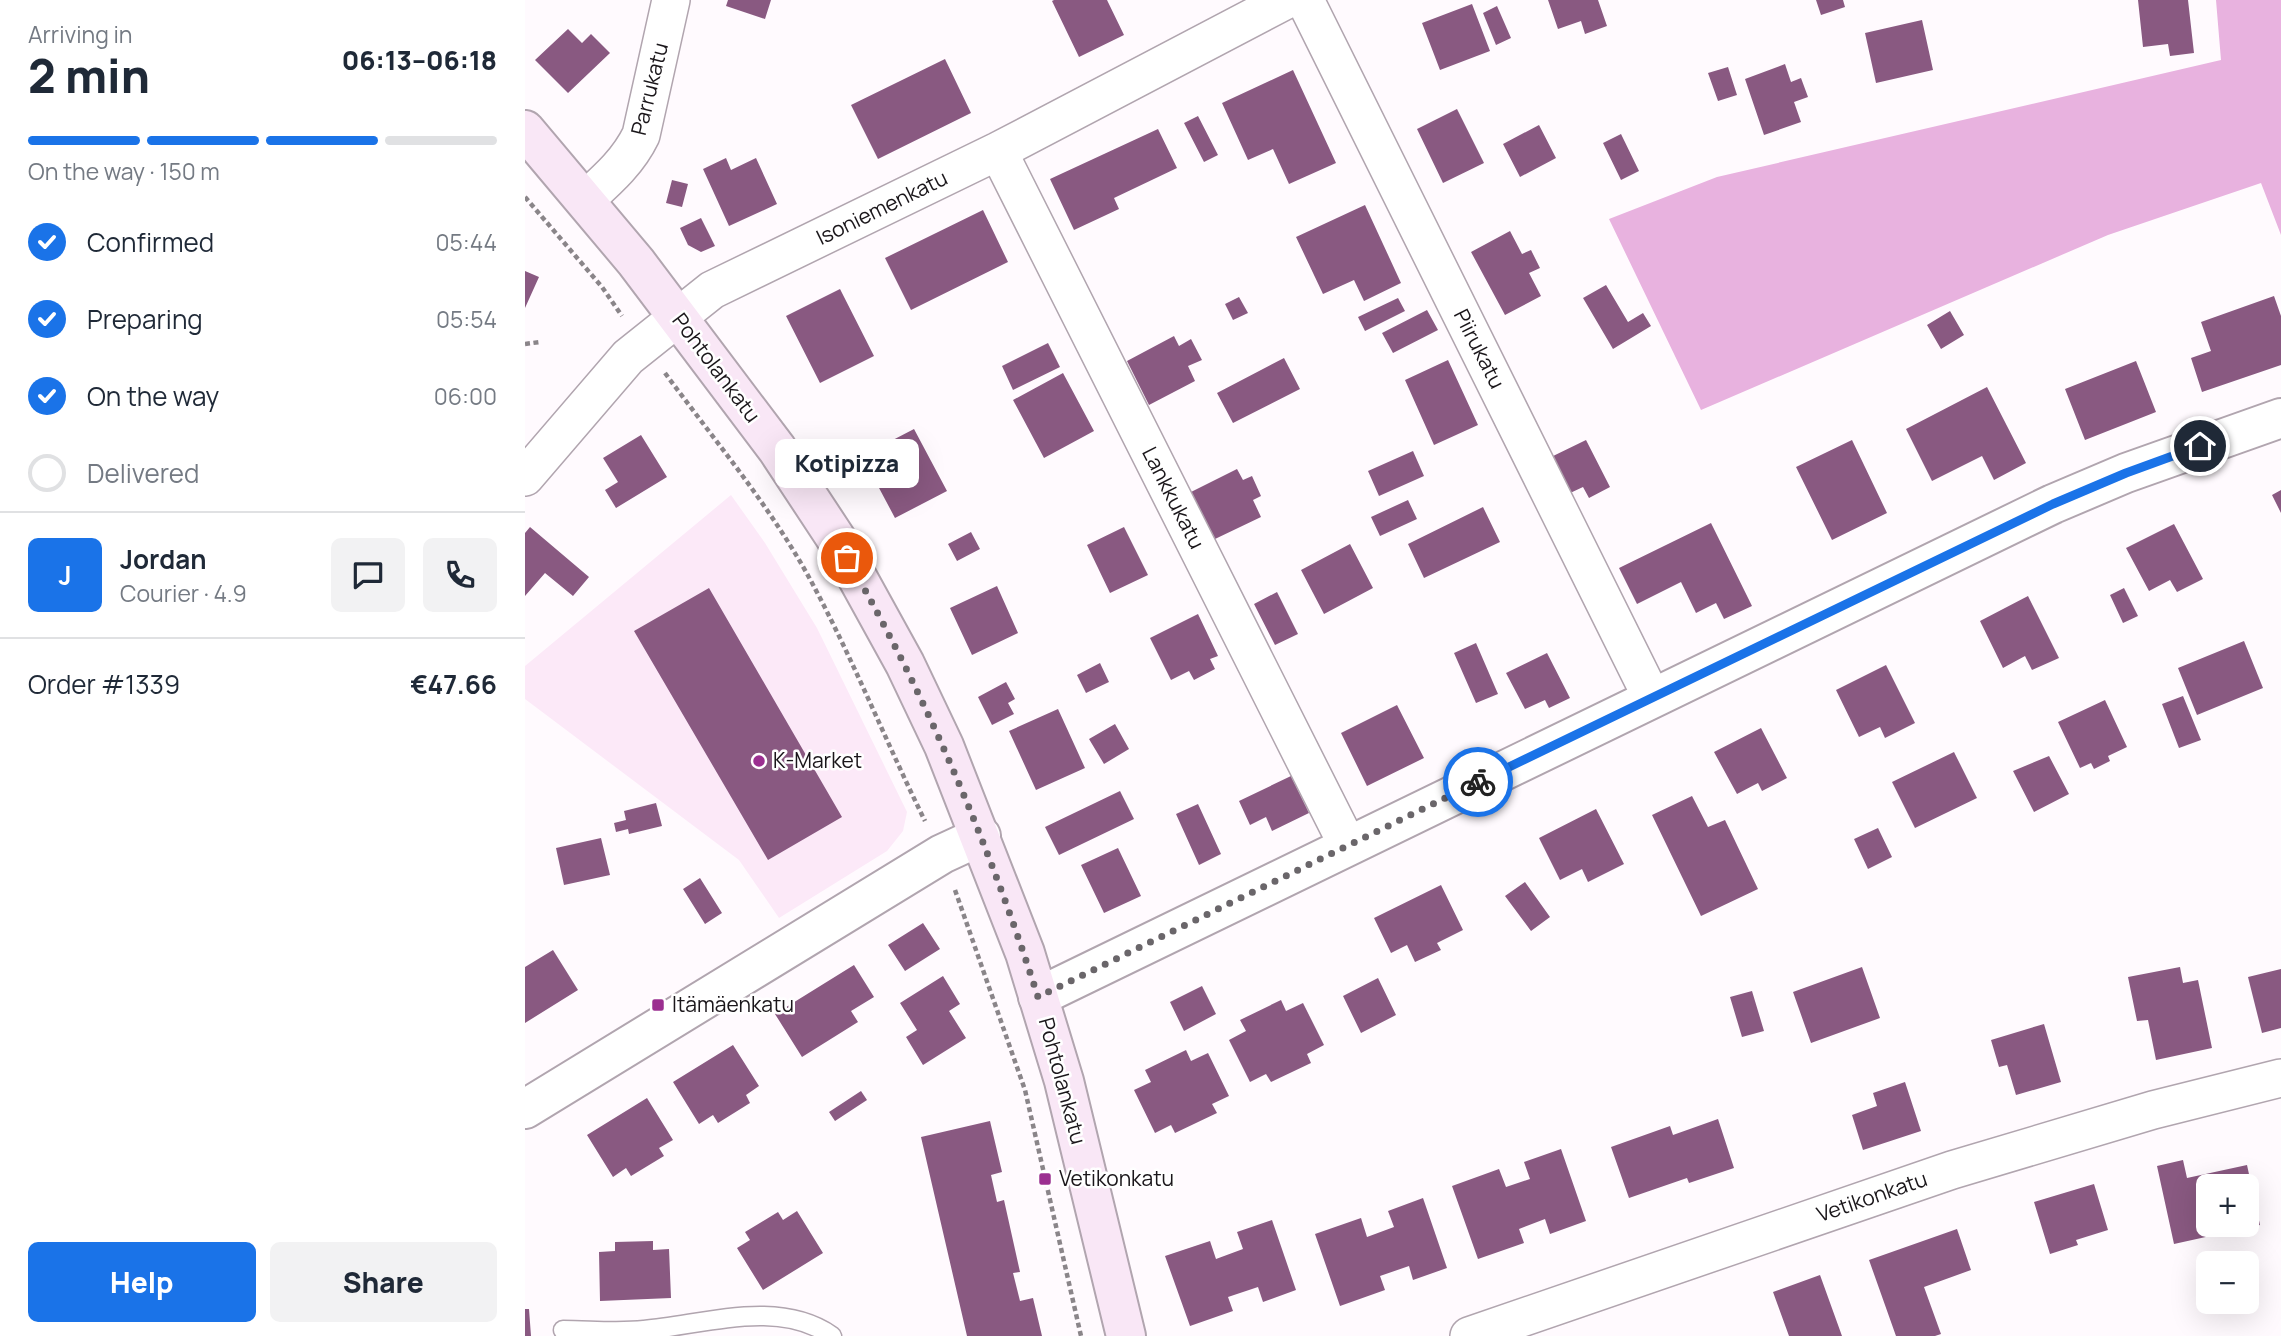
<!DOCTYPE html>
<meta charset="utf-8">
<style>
:root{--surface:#fff;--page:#f2f2f3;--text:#1f2937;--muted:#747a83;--line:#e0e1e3;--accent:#1a73e8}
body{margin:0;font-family:Manrope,sans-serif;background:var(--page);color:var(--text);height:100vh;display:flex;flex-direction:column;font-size:26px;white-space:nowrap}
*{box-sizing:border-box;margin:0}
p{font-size:23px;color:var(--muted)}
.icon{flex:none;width:38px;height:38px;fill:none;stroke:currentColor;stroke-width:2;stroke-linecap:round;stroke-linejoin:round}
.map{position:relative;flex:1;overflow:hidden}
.side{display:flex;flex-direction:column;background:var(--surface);width:525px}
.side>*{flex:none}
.controls{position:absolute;left:1671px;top:1174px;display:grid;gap:14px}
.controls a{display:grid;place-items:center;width:63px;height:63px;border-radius:10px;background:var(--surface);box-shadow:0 7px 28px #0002;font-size:35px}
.pin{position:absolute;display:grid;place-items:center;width:60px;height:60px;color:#fff;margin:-30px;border:4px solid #fff;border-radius:50%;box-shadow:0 2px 7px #0007}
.courier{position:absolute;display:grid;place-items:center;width:70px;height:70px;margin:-35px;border:5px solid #1a73e8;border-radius:50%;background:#fff;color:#222;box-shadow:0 2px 9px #0007}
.bubble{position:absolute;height:49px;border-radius:10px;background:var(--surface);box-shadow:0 7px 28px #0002;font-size:23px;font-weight:800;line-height:49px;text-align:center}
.headline em{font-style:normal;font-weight:800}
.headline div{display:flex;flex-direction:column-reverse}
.headline{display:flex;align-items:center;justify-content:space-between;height:119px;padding:0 28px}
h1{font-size:46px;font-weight:800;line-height:52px}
.bar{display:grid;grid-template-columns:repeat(4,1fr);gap:10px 7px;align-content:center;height:84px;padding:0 28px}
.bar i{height:9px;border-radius:5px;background:var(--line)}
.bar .selected{background:var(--accent)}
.bar p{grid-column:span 4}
.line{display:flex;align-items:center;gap:18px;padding:0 28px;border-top:2px solid var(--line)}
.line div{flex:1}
.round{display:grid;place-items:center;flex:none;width:74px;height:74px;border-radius:10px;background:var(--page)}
ol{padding:0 28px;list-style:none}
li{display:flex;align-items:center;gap:21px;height:77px}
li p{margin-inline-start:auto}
li .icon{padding:7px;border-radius:50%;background:var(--accent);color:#fff;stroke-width:4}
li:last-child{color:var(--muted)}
li i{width:38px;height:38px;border:4px solid var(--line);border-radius:50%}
.button{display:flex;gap:14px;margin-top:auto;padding:14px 28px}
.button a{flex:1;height:80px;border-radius:10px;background:var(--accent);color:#fff;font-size:28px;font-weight:800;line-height:80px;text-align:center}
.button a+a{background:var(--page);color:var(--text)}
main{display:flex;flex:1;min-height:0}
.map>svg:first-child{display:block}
</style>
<main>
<section class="side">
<div class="headline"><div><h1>2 min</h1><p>Arriving in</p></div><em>06:13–06:18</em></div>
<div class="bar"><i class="selected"></i><i class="selected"></i><i class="selected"></i><i></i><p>On the way · 150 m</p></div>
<ol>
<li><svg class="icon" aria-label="check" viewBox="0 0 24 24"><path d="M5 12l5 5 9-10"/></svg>Confirmed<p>05:44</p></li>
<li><svg class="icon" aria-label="check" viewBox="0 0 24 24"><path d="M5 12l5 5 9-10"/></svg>Preparing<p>05:54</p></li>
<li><svg class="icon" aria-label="check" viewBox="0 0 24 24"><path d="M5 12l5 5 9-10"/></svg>On the way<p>06:00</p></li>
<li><i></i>Delivered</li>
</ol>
<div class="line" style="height:126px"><b class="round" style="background:var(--accent);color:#fff">J</b><div><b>Jordan</b><p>Courier · 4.9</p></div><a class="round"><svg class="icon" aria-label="chat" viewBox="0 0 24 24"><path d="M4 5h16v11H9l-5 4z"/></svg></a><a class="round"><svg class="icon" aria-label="phone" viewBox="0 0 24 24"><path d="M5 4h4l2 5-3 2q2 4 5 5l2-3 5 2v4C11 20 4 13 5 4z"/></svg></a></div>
<div class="line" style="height:91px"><div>Order #1339</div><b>€47.66</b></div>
<div class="button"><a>Help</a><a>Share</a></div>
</section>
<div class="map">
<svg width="1756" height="1336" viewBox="0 0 1756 1336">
<rect width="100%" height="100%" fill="#fffafe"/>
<path fill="#fce9f8" d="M 206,495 L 240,543 L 292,628 L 382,812 L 378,831 L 362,851 L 254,918 L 214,860 L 0,699 L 0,666 Z"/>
<path fill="#e8b2df" d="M 1691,0 L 1756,0 L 1756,235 L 1736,183 L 1583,235 L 1176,410 L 1084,219 L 1192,177 L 1696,60 Z"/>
<path fill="#895981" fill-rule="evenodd" d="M 203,0 L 246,0 L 240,19 L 201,6 Z
M 529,0 L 582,0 L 599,35 L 554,57 L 527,1 Z
M 1023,0 L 1073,0 L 1082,26 L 1060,34 L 1056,21 L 1033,29 Z
M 1291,0 L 1318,0 L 1320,7 L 1296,15 Z
M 1613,0 L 1663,0 L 1669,53 L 1645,56 L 1643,44 L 1618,47 Z
M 947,4 L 965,51 L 915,70 L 897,23 Z
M 972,6 L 986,38 L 971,45 L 958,13 Z
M 1397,20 L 1408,70 L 1351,83 L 1340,33 Z
M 43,29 L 57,43 L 66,34 L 85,53 L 43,93 L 10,60 Z
M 420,59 L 446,113 L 353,159 L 326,105 Z
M 1260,64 L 1266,82 L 1276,78 L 1283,97 L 1269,102 L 1276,122 L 1239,135 L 1220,79 Z
M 1203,67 L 1212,95 L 1193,101 L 1183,73 Z
M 768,70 L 811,163 L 764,184 L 748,149 L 723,160 L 697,103 Z
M 932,109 L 959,163 L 918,183 L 892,129 Z
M 673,116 L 693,155 L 679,162 L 659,123 Z
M 1014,125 L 1031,158 L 995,177 L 978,144 Z
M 633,129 L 652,168 L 589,198 L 594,209 L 549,230 L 525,179 Z
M 1096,134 L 1114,171 L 1096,180 L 1078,143 Z
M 201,158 L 206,170 L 231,158 L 252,204 L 204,226 L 178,169 Z
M 147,180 L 163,184 L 157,207 L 141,203 Z
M 840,205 L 876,283 L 839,301 L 829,280 L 798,294 L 771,237 Z
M 458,210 L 483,262 L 386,310 L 360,258 Z
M 176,218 L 190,246 L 176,252 L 163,245 L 155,228 Z
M 985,231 L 997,254 L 1006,250 L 1015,268 L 1004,273 L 1016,296 L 980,315 L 946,252 Z
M 0,271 L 14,277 L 0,308 Z
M 1081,285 L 1103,322 L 1118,313 L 1126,326 L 1088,349 L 1058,298 Z
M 315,289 L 349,356 L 295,383 L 261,316 Z
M 1749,296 L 1756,316 L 1756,365 L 1677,392 L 1666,358 L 1686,351 L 1676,322 Z
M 714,297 L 723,313 L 708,320 L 700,304 Z
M 873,298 L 880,311 L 840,331 L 833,317 Z
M 902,310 L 913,330 L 868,353 L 857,333 Z
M 1425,311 L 1439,335 L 1416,349 L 1402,325 Z
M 649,336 L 654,346 L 666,339 L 677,360 L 663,366 L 670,381 L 624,405 L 602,361 Z
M 523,343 L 535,367 L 488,390 L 477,366 Z
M 759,358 L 775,389 L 708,423 L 692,393 Z
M 923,360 L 953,425 L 909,445 L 880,380 Z
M 1611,361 L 1631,412 L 1560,440 L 1540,389 Z
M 538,373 L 569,431 L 519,458 L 488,400 Z
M 1462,387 L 1501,463 L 1469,480 L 1457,456 L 1407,481 L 1381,429 Z
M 389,429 L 422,491 L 370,518 L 337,456 Z
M 116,435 L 142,477 L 91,508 L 80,490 L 93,482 L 78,458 Z
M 1061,440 L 1085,487 L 1064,498 L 1058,487 L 1043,494 L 1024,458 Z
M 1327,440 L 1362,513 L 1307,540 L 1271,467 Z
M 888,451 L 899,476 L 854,496 L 843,471 Z
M 712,469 L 718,480 L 727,476 L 736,496 L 728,500 L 736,517 L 690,539 L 666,492 Z
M 1756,490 L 1756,513 L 1747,495 Z
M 883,500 L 892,519 L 855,536 L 846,517 Z
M 958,507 L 975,542 L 899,578 L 883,544 Z
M 1186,523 L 1227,606 L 1199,619 L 1191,603 L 1171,613 L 1156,582 L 1112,604 L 1094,568 Z
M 1649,524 L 1678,579 L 1652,592 L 1645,580 L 1624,591 L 1601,548 Z
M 5,527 L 64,577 L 48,596 L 20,573 L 0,596 L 0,533 Z
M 599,527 L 623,575 L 585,593 L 562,545 Z
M 446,532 L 455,549 L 432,561 L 423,544 Z
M 825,544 L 848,588 L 799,614 L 776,570 Z
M 472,586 L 493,633 L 447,655 L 425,608 Z
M 184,588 L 317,817 L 243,860 L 109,631 Z
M 1599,588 L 1613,616 L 1598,623 L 1585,595 Z
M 752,592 L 773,634 L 750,645 L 729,604 Z
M 1503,596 L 1534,658 L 1507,670 L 1500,656 L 1478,668 L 1455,621 Z
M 673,614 L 693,656 L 685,659 L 690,669 L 669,680 L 664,671 L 646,680 L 625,638 Z
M 1719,641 L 1738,688 L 1672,715 L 1653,668 Z
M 951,643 L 973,694 L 951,703 L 929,653 Z
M 1022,653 L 1045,698 L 1024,708 L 1020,700 L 1000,709 L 981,673 Z
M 575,663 L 584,682 L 561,693 L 552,675 Z
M 1361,665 L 1390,723 L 1360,738 L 1355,727 L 1334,737 L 1311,690 Z
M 481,682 L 490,699 L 483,703 L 489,714 L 467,725 L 453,697 Z
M 1658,696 L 1676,740 L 1654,748 L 1637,704 Z
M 1580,700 L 1602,747 L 1583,756 L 1585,761 L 1569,769 L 1566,763 L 1555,768 L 1533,722 Z
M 872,705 L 899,758 L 842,786 L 816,733 Z
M 533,709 L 560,768 L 511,790 L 484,731 Z
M 590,724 L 604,749 L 579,764 L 564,739 Z
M 1236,728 L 1262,778 L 1237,791 L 1233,783 L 1212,794 L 1189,752 Z
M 1429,752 L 1452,798 L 1390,828 L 1367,782 Z
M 1524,756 L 1544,794 L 1509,812 L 1488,771 Z
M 766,776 L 784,813 L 747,831 L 741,817 L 725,825 L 714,801 Z
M 595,791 L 609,819 L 534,855 L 520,827 Z
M 1167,796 L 1183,827 L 1200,820 L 1233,889 L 1176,916 L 1127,815 Z
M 131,803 L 137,826 L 104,834 L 103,829 L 91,832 L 89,823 L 101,820 L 99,811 Z
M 673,804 L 696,854 L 674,865 L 651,814 Z
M 1071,809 L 1099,864 L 1063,882 L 1057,869 L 1035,880 L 1014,838 Z
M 1353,828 L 1367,857 L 1343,869 L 1329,839 Z
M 76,838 L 85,875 L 39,885 L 31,848 Z
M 593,848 L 616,896 L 579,913 L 556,865 Z
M 175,878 L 197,913 L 180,924 L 158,889 Z
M 1000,882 L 1025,917 L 1006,931 L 980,896 Z
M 916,885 L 938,930 L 912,943 L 916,950 L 890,962 L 882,945 L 866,953 L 849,918 Z
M 398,923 L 415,949 L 380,971 L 363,945 Z
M 28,950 L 53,990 L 0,1023 L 0,967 Z
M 329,965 L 349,997 L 326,1011 L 333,1022 L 277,1057 L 250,1014 Z
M 1337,967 L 1355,1018 L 1286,1043 L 1268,992 Z
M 1655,967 L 1658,983 L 1673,980 L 1687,1048 L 1631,1060 L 1623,1020 L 1612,1021 L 1603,977 Z
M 1756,969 L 1756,1028 L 1737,1033 L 1723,977 Z
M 418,976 L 435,1004 L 424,1011 L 441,1038 L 398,1065 L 381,1037 L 392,1030 L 375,1003 Z
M 853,978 L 871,1015 L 836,1033 L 818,996 Z
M 677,986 L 691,1014 L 659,1031 L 645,1002 Z
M 1227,991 L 1239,1031 L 1217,1037 L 1205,997 Z
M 756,1000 L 761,1011 L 778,1003 L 799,1045 L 782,1054 L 786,1063 L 746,1082 L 741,1074 L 725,1082 L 704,1040 L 721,1031 L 715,1020 Z
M 1519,1024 L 1536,1082 L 1491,1095 L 1482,1065 L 1474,1067 L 1466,1040 Z
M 208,1045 L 234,1086 L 221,1095 L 225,1103 L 193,1123 L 188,1115 L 174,1124 L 148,1082 Z
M 661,1050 L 666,1061 L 683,1053 L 704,1096 L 687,1104 L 692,1113 L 650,1133 L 646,1125 L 630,1133 L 609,1090 L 626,1082 L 620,1070 Z
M 1380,1082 L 1396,1131 L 1338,1150 L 1327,1115 L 1352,1106 L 1348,1093 Z
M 336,1091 L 342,1100 L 310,1121 L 304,1112 Z
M 122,1098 L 148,1140 L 134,1148 L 139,1156 L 106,1176 L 101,1168 L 88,1177 L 62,1135 Z
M 1193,1119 L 1209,1168 L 1164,1183 L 1162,1178 L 1104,1198 L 1086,1147 L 1145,1126 L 1148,1135 Z
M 465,1121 L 477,1172 L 466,1175 L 472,1202 L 479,1200 L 495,1272 L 488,1273 L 495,1301 L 508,1298 L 517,1336 L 442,1336 L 396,1137 Z
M 1036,1149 L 1061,1221 L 1025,1234 L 1020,1219 L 994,1229 L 999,1243 L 953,1259 L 927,1186 L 974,1169 L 981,1187 L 1005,1179 L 999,1162 Z
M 1658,1160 L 1662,1178 L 1722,1165 L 1735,1225 L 1649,1244 L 1632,1166 ZM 1684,1186 L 1722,1186 L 1722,1225 L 1684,1225 Z
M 1569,1184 L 1583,1230 L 1551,1240 L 1553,1245 L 1525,1254 L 1509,1202 Z
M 898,1198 L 922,1268 L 888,1280 L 884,1266 L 855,1276 L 860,1290 L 815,1306 L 790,1234 L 836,1218 L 842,1237 L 869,1227 L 863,1211 Z
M 272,1211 L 298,1253 L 238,1290 L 212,1248 L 225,1240 L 220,1232 L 253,1212 L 258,1220 Z
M 747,1220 L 771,1290 L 738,1302 L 733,1287 L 703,1297 L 708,1311 L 665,1326 L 640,1256 L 685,1241 L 691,1259 L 718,1249 L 712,1232 Z
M 1432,1229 L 1446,1270 L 1399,1287 L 1416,1334 L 1410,1336 L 1371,1336 L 1344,1260 Z
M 128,1241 L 128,1250 L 144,1249 L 146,1298 L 75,1301 L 74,1252 L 90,1251 L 90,1242 Z
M 1295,1275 L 1317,1336 L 1264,1336 L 1248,1292 Z
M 0,1309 L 4,1309 L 6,1336 L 0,1336 Z"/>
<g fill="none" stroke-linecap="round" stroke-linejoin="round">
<g stroke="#b1a5af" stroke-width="21">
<path id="service" d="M 38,1330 C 65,1330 92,1333 119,1330 C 179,1325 253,1298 307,1336"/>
</g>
<g stroke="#b1a5af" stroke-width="40">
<path id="minor" d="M 780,0 L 1127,698
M 473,151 L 823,846
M 60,200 C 82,180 103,162 116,135 L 146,0
M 0,477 L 103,357 L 187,290 L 473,151 L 761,0
M 944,1336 L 1427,1170 L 1628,1110 L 1756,1078"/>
</g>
<g stroke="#b1a5af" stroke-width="42">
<path id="tertiary" d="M 513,997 L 1528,504 L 1601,473 L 1756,418
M 0,1109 L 417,854 L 456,836"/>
</g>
<g stroke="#b1a5af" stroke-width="42">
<path id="secondary" d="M 0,130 L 111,262 L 252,449 L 310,537 L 380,664 L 419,746 L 500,953 L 539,1081 L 601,1336"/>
</g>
<path stroke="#8a8589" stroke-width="4.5" stroke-dasharray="5 3.5" stroke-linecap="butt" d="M 0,197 L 77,287 L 97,316
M 0,344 L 15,342
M 140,373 C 190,441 246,507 286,581 C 328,659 361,742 400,821
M 430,890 L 500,1090 L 556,1336"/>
<use href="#service" stroke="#fff" stroke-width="18"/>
<use href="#minor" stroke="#fff" stroke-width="37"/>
<use href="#tertiary" stroke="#fff" stroke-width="38"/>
<use href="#secondary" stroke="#f9e7f6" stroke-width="38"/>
</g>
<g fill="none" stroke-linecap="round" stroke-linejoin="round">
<path stroke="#6a666a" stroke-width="7" stroke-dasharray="0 12.6" d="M 322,558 C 402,697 464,844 513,997 L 953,782"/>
<path stroke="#1a73e8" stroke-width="9" d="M 953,782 L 1528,504 L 1601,473 L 1675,446"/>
</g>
<g fill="#9b2f90" stroke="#fff" stroke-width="2.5">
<circle cx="234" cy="761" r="7"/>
<rect x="126" y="998" width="14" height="14" rx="3.5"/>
<rect x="513" y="1172" width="14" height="14" rx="3.5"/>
</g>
<g text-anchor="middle" stroke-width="5" stroke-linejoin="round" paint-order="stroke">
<g font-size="21" fill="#1a161a" stroke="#fff">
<text transform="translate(125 89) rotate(-76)" y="7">Parrukatu</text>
<text transform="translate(357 208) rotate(-26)" y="7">Isoniemenkatu</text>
<text transform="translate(954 349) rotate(63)" y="7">Piirukatu</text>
<text transform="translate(191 368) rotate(53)" y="7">Pohtolankatu</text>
<text transform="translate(648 498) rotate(63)" y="7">Lankkukatu</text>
<text transform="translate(537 1081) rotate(75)" y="7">Pohtolankatu</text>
<text transform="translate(1347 1197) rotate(-19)" y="7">Vetikonkatu</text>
</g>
<g font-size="21" fill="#1a161a" stroke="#fff" text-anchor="start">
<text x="248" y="768">K-Market</text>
<text x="147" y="1012">Itämäenkatu</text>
<text x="534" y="1186">Vetikonkatu</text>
</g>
</g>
</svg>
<div class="controls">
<a>+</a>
<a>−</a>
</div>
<div class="pin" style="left:322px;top:558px;background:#ea580c"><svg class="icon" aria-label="bag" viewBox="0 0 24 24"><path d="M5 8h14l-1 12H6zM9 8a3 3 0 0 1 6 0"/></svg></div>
<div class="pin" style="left:1675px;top:446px;background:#1f2937"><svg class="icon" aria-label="home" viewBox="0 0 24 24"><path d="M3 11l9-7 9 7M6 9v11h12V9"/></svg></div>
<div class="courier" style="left:953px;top:782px"><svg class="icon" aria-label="bike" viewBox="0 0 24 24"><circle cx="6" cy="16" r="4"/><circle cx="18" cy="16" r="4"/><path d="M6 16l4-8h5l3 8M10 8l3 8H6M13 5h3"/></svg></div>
<div class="bubble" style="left:250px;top:439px;width:144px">Kotipizza</div>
</div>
</main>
